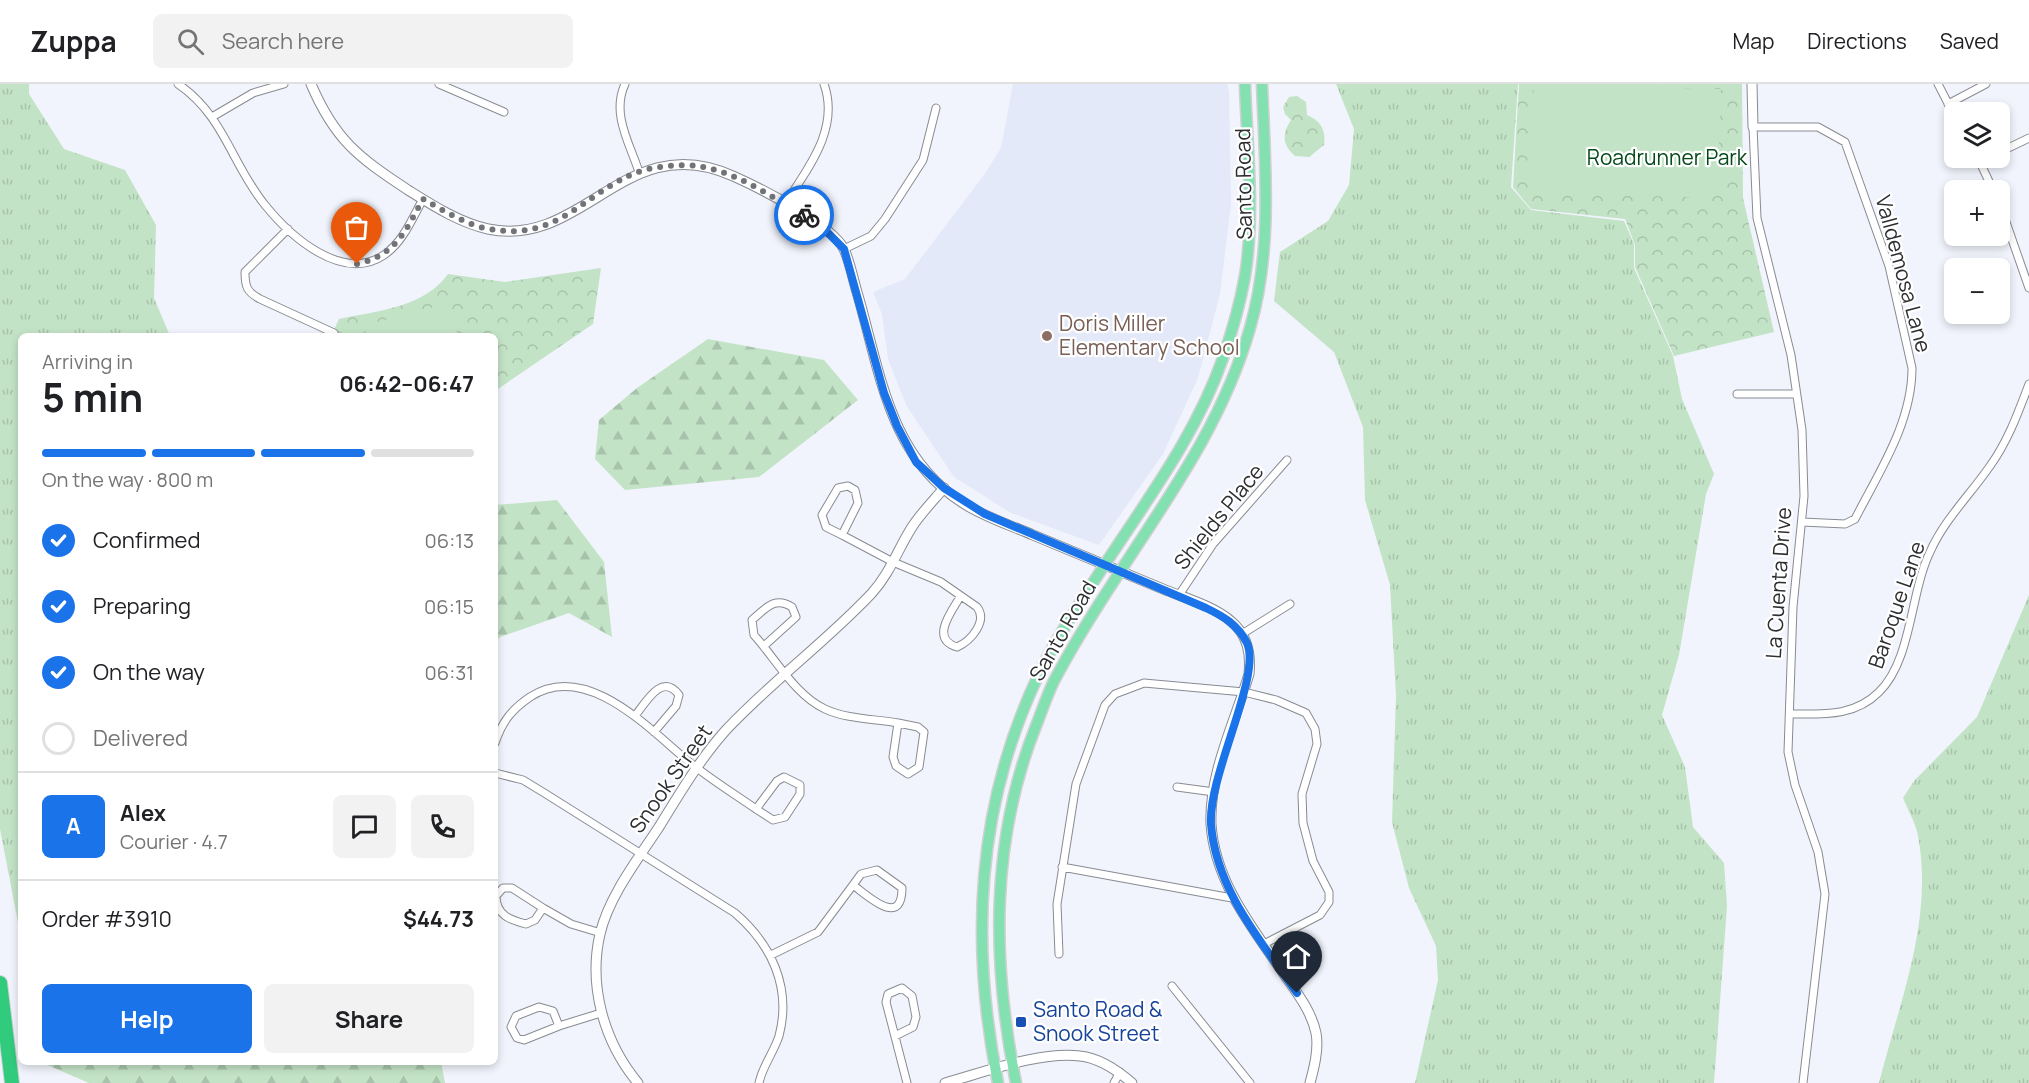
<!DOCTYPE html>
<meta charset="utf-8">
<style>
:root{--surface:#fff;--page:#f2f2f2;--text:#202124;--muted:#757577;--line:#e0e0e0;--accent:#1a73e8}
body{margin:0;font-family:Manrope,sans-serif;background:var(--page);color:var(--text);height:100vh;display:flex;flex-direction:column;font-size:22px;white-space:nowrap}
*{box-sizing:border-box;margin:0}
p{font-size:20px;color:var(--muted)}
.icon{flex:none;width:33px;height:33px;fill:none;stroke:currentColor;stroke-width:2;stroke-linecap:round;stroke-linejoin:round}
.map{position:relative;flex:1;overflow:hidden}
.sheet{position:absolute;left:18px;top:249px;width:480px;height:732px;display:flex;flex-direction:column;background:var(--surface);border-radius:9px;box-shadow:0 3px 9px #0003}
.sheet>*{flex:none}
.buttons{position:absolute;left:1944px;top:18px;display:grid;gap:12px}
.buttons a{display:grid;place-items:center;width:66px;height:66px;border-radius:9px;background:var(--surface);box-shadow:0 3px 9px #0003;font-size:30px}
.pin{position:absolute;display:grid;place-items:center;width:51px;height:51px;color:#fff;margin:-62px -26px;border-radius:50% 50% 50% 0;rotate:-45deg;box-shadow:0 0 6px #0007}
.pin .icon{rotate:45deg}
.courier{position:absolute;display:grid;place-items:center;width:60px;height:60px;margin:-30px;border:4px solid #1a73e8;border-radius:50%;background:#fff;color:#222;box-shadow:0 2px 8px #0007}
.overview em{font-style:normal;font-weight:700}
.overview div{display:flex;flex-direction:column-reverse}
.overview{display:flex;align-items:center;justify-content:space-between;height:102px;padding:0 24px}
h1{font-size:39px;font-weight:700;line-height:45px}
.bar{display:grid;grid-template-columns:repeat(4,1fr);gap:9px 6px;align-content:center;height:72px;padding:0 24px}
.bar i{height:8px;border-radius:4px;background:var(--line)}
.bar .active{background:var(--accent)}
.bar p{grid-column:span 4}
.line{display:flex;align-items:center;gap:15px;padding:0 24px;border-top:2px solid var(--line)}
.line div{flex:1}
.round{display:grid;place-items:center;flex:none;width:63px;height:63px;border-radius:9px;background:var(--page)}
ol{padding:0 24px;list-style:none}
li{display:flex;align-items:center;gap:18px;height:66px}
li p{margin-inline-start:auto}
li .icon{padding:6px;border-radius:50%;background:var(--accent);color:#fff;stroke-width:4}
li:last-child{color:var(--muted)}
li i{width:33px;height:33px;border:3px solid var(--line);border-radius:50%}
.cta{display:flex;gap:12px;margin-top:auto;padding:12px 24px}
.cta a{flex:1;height:69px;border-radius:9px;background:var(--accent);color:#fff;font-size:24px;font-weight:700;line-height:69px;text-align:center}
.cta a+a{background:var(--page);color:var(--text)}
header{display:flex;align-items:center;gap:36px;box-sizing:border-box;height:84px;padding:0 30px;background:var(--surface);border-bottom:2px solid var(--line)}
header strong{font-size:28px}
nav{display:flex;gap:33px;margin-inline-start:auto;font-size:21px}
.search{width:420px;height:54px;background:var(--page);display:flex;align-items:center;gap:15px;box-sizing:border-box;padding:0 21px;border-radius:9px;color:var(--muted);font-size:22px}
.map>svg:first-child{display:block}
</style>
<header>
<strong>Zuppa</strong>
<div class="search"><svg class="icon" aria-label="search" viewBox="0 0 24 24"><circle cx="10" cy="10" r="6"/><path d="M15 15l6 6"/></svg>Search here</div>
<nav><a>Map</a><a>Directions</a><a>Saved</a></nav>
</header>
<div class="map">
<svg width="2029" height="999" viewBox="0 0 2029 999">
<defs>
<pattern id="grass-tufts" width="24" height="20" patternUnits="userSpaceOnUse" patternTransform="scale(1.5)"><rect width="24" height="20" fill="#c3e3c6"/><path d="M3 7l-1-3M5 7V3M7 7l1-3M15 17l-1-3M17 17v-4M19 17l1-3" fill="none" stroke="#a8c3ab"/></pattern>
<pattern id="forest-firs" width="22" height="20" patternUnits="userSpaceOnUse" patternTransform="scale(1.5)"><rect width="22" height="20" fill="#c3e3c6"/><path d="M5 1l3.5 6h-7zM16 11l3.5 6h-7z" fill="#a8c3ab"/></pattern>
<pattern id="park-crowns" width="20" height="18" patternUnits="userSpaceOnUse" patternTransform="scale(1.5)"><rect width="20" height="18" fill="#c3e3c6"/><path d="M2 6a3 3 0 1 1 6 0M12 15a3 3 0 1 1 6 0" fill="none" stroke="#a8c3ab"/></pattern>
</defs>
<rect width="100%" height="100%" fill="#f1f4fc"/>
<path fill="#e3e9f8" d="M 1013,0 L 1227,0 L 1229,7 L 1231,120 L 1220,210 L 1198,294 L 1163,370 L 1099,461 L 1011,429 L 954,393 L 906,321 L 888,275 L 882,230 L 873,208 L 905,195 L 984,91 L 1001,64 Z"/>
<path fill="url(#grass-tufts)" d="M 0,0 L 29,0 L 29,10 L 64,65 L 125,86 L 156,141 L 154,214 L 170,252 L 21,252 L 21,854 L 0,745 Z
M 1336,0 L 1518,0 L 1511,103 L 1531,126 L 1624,137 L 1634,160 L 1634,184 L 1673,272 L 1682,315 L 1714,390 L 1706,410 L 1679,571 L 1662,631 L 1685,683 L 1693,743 L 1724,779 L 1727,822 L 1714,999 L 1415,999 L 1438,896 L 1436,862 L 1409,804 L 1392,738 L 1396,612 L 1390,501 L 1365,416 L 1363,343 L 1334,268 L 1274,217 L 1280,168 L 1328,137 L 1349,101 L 1354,45 Z
M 2029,511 L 2029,999 L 1879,999 C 1899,919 1934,836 1918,752 C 1916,740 1908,726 1903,714 L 1914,697 L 1977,633 Z"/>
<path fill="url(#forest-firs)" d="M 708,255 L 824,276 L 858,316 L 759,393 L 625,406 L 595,375 L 599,336 L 637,304 Z
M 557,416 L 604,478 L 612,553 L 569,529 L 500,553 L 495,558 L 495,421 Z
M 46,978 L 441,978 L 445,999 L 89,999 L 45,980 Z"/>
<path fill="url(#park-crowns)" d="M 1519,0 L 1742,0 L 1743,114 L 1774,248 L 1674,272 L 1635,183 L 1635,161 L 1625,135 L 1531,125 L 1513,103 Z
M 1297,12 L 1306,18 L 1307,31 C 1321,37 1326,46 1324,61 L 1309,73 L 1295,72 C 1283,61 1281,51 1291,36 L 1285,30 L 1283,23 L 1289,13 Z
M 601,184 L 593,240 L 495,307 L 495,252 L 331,252 L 339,235 C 377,227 425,223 448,190 L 505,198 Z"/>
<path fill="#c3e3c6" d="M 1534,1 L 1721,5 L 1718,84 L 1724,86 L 1721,104 L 1710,116 L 1691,117 L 1689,113 L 1559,110 C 1541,113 1537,111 1526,96 Z
M 450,219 L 456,234 L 457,252 L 364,252 L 369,240 Z"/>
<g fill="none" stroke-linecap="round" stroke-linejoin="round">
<g stroke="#888b92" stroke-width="9">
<path id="minor" d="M 178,0 C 224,31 232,81 265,121 C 290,152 342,199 384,171 C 403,158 412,135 423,115
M 439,0 L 504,28
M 625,0 C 611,30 630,60 639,88
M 1938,0 L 1954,31
M 1948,20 L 1986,0
M 212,33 L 253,9 L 284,0
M 2000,68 L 2029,54
M 1978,74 L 1993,106
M 1980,78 L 1988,74
M 785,120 C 808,84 840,45 824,0
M 2000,121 L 2029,204
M 288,145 L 245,188 C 245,203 247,208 260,215 L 334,249
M 844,165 L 871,152 L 885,135 L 923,76 L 936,24
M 1737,310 L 1796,310
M 848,402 L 855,406 L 858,419 L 842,451 L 826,443 L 822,431 L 838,404 Z
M 1802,438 L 1845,440 L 1855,435 C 1879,388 1912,339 1912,284 L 1889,182 L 1845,58 L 1818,43 L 1753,43 L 1757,134 L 1791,271 L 1802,346 L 1804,412 L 1793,523 L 1788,668 L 1795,701 L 1818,768 L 1825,810 L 1803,999
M 842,451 L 893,478 L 941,498 L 977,523 C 988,537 971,557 957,563 C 930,555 951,528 960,513
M 1179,511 L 1213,460 L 1287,376
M 1242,550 L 1290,520
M 764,562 L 796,533 L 792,523 C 775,512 766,524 752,536 L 754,551 C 775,574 795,611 825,625 C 846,635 875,635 898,639
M 1790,630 C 1823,630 1854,633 1879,608 C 1912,576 1910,509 1930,468 C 1944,436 1970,411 1990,382 C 2008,357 2018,329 2029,300
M 635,632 C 646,618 662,588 679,611 L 676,622 L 654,648
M 898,639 L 918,643 L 924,648 L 919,683 L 908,690 L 896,682 L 893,673 Z
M 495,659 C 502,638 511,626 530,613 C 586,576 649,645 688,677 C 710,695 733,709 756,725
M 495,689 L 523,696 L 546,710 L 735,829 C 771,860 792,903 779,952 C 774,968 762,983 759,999
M 784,693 L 800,701 L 800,710 L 785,733 L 773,736 L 756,725 L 777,697 Z
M 1177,703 L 1214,708
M 1062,783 L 1232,814
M 877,786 L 902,804 C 902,845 867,811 853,801 L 861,790 Z
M 503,804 L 512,804 L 543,824 L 535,836 L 526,840 C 510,836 496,831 496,812 Z
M 543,824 L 571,840 L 601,849
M 1059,870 L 1057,820 L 1076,700 L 1105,621 L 1115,610 L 1144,599 L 1244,608 L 1276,616 L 1306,629 L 1315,645 L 1317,660 L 1302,710 L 1303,739 L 1313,777 L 1329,808 L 1329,818 L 1320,831 L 1264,860
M 771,871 L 818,848 L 853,801
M 1172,902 L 1250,999
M 539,923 L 553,927 L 559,942 L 524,956 L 517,954 L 511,943 L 516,932 Z
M 559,942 L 601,929
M 895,952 L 913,943 L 916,933 L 912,912 L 902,904 L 888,910 L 886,918 L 907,999
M 1114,999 L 1120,988"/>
</g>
<g stroke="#888b92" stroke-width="11">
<path id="tertiary" d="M 311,0 C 335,56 358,73 408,106 C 432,121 460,139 488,145 C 584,165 626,43 733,92 C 760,104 831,140 844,165 C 850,178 853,195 857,208 C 880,286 888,372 963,419 C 984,433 1010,441 1033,451 C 1076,469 1120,487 1163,505 C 1185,514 1214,522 1232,538 C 1248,552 1251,570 1249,590 C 1235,638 1209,689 1211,740 C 1215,800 1254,845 1286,893 C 1298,910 1312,929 1316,949 C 1319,965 1314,984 1310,999
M 1752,0 L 1753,43
M 638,999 C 604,958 588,902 600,850 C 609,812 638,775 659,743 C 680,709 700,675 726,646 C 772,597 827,557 872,509 C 890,489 898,465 912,443 C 921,429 933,417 944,404
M 945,999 C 985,988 1040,967 1080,972 C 1100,974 1117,986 1132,999"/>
</g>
<g stroke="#d1d1d2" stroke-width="13">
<path id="primary" d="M 998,999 C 970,859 976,723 1038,592 C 1054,558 1077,523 1098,491 C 1143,421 1195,354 1223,274 C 1232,248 1240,220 1245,192 C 1255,130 1247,63 1245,0
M 1016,999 C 992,879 990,757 1036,642 C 1042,627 1047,611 1054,597 C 1072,563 1093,529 1114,497 C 1167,415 1223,339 1250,244 C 1273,165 1265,81 1262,0"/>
</g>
<g stroke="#d1d1d2" stroke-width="16">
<path id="motorway" d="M 0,899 L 12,999"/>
</g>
<use href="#minor" stroke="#fff" stroke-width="7"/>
<use href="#tertiary" stroke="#fff" stroke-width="9"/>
<use href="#primary" stroke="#83e0b1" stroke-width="10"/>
<use href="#motorway" stroke="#31cb7d" stroke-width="14"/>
</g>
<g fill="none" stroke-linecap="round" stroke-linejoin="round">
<path stroke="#727378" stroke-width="6" stroke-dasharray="0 10.8" d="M 357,180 C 396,171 405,148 423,115 C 443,126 466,141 489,145 C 559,158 583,109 638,88 C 656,82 679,80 697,82 C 736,87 771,113 804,131"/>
<path stroke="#1a73e8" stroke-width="8" d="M 804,131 L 818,139 L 844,165 L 884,309 L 897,342 L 916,378 L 944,404 L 985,430 L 1206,524 C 1223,532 1238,541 1247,559 C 1262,592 1208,691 1211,740 C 1216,806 1261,857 1297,909"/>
</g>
<circle fill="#8d6e63" stroke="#fff" stroke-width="2" cx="1047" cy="252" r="6"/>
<rect fill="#1a4fb4" stroke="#fff" stroke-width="2" x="1015" y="932" width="12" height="12" rx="3"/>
<g text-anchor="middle" stroke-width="4.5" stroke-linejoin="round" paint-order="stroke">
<g font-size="21" fill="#04491a" stroke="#fff">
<text x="1667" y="81">Roadrunner Park</text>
</g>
<g font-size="21" fill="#2d2e31" stroke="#fff">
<text transform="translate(1244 100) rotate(-91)" y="7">Santo Road</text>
<text transform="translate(1903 190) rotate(75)" y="7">Valldemosa Lane</text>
<text transform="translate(1219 433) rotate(-51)" y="7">Shields Place</text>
<text transform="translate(1779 499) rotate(-86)" y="7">La Cuenta Drive</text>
<text transform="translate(1897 521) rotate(-71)" y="7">Baroque Lane</text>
<text transform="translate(1063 547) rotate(-60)" y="7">Santo Road</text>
<text transform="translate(671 695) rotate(-55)" y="7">Snook Street</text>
</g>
<g font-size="21" fill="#785e54" stroke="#fff" text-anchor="start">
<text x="1059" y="247">Doris Miller<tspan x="1059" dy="24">Elementary School</tspan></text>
</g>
<g font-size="21" fill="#164399" stroke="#fff" text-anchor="start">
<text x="1033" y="933">Santo Road &amp;<tspan x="1033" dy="24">Snook Street</tspan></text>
</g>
</g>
</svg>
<div class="buttons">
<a><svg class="icon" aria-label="layers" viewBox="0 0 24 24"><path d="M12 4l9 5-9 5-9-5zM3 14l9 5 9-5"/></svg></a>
<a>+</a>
<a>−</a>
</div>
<div class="pin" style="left:357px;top:180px;background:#ea580c"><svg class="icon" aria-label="bag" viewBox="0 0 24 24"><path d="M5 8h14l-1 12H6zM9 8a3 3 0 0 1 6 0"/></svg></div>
<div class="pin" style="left:1297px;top:909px;background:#1f2937"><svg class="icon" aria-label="home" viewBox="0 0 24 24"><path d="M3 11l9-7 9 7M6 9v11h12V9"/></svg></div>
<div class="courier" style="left:804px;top:131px"><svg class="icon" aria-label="bike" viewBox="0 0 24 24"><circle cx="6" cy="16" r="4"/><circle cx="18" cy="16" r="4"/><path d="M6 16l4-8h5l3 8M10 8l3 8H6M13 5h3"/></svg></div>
<section class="sheet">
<div class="overview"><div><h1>5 min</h1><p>Arriving in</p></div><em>06:42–06:47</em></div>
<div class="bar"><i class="active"></i><i class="active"></i><i class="active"></i><i></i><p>On the way · 800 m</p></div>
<ol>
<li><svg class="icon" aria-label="check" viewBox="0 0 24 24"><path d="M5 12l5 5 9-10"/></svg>Confirmed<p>06:13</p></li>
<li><svg class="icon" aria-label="check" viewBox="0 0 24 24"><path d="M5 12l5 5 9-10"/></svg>Preparing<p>06:15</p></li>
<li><svg class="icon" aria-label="check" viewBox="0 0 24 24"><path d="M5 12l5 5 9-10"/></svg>On the way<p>06:31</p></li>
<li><i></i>Delivered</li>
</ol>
<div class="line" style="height:108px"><b class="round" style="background:var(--accent);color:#fff">A</b><div><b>Alex</b><p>Courier · 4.7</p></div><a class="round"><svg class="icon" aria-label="chat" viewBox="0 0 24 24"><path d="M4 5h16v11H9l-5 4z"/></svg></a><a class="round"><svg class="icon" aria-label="phone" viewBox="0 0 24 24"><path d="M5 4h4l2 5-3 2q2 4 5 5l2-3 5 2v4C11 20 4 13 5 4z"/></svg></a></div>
<div class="line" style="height:78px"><div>Order #3910</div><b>$44.73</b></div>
<div class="cta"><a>Help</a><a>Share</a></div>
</section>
</div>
